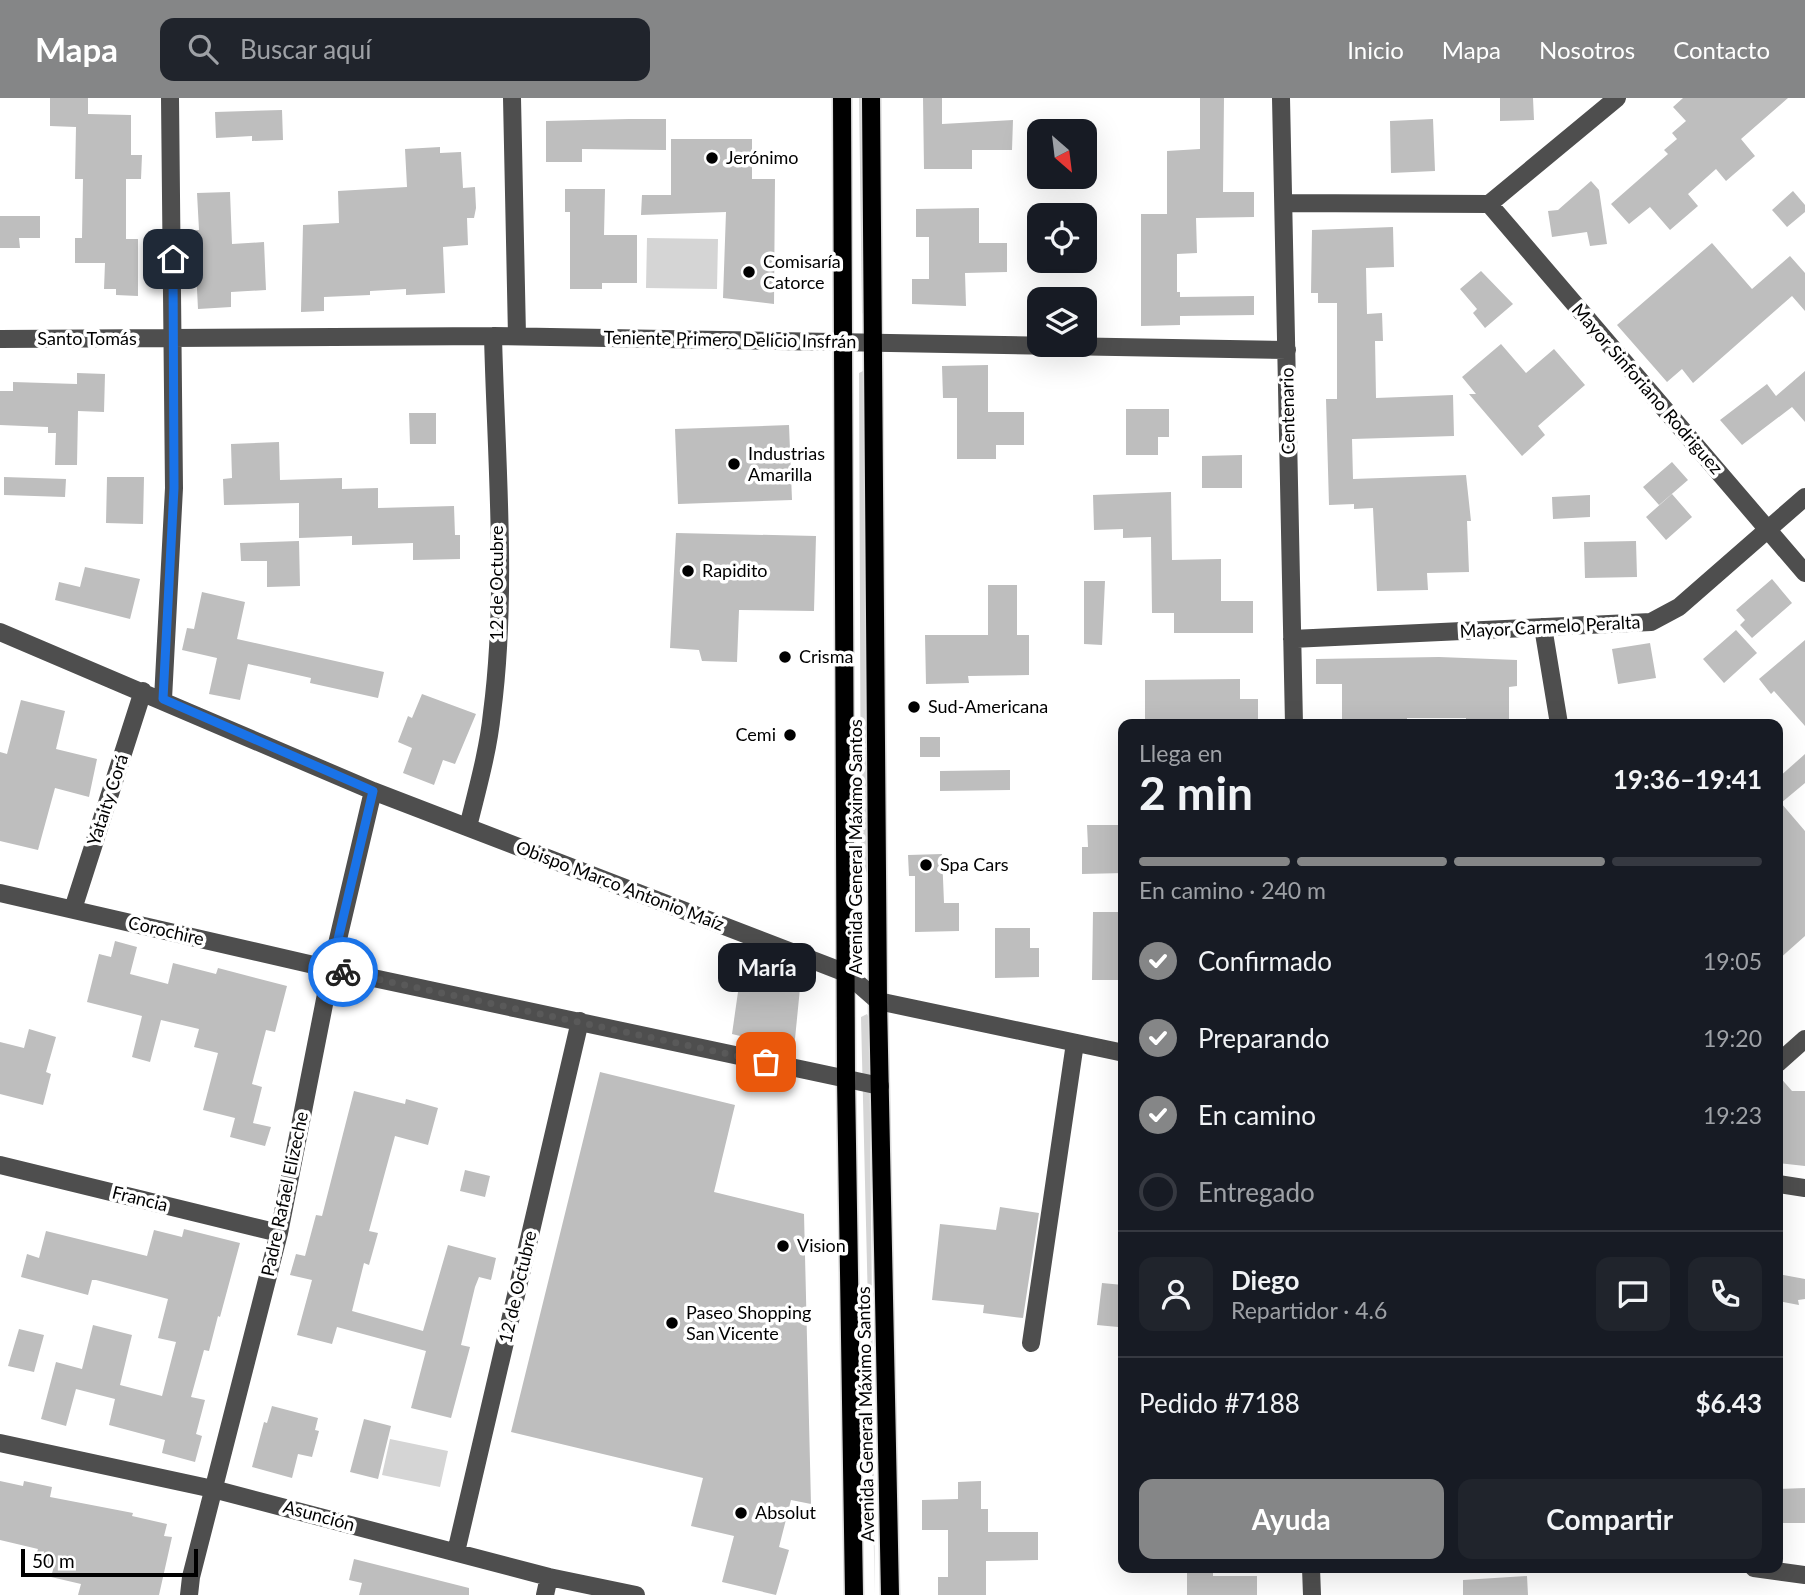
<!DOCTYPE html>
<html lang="es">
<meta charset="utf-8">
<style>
:root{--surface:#171b24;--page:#20242c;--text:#f1f3f6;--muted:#9ea1a6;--line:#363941;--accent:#858687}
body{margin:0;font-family:Lato,sans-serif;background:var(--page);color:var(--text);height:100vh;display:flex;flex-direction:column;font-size:26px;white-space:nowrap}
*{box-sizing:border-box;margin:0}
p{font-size:23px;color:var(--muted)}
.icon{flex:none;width:38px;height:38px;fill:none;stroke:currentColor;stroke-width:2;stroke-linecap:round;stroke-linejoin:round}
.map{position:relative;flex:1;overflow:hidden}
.side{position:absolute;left:1118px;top:621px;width:665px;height:854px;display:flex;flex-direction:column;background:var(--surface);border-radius:14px;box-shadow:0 7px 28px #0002}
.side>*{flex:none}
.needle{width:46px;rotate:152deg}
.buttons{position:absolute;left:1027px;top:21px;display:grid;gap:14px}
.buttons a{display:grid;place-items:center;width:70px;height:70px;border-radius:14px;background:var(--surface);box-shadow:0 7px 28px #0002;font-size:35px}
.scale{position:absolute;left:21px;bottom:18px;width:177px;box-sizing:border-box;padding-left:7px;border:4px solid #000;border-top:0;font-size:19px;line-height:24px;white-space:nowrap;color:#000;-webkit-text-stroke:5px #fff;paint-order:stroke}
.pin{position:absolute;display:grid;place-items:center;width:60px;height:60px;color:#fff;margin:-30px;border-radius:14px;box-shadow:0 4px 10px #0006}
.courier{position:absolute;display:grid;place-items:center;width:70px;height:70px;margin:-35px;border:5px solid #1a73e8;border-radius:50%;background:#fff;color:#222;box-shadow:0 2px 9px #0007}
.bubble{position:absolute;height:49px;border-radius:14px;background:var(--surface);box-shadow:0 7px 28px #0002;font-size:23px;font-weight:700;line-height:49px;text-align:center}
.overview em{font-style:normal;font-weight:700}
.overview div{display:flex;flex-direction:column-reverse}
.overview{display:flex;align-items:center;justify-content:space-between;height:119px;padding:0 21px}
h1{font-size:46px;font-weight:700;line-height:52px}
.bar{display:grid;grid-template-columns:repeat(4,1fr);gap:10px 7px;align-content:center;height:84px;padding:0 21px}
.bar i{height:9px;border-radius:5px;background:var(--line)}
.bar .selected{background:var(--accent)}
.bar p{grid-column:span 4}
.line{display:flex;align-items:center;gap:18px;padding:0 21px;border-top:2px solid var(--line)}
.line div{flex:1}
.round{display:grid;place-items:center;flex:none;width:74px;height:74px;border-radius:14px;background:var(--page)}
ol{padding:0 21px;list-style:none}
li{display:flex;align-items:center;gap:21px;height:77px}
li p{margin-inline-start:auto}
li .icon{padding:7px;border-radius:50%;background:var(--accent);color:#fff;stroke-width:4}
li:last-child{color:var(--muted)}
li i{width:38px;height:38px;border:4px solid var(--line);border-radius:50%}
.primary-button{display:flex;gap:14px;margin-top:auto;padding:14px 21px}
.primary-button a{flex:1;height:80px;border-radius:14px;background:var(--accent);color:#fff;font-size:28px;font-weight:700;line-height:80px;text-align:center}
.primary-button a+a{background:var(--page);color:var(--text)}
header{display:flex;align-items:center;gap:42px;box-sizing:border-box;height:98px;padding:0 35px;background:var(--accent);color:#fff}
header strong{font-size:33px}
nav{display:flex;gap:38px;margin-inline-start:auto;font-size:24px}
.search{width:490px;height:63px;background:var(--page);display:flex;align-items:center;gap:18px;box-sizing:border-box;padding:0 24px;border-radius:14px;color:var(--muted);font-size:26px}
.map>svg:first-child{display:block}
</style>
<header>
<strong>Mapa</strong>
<div class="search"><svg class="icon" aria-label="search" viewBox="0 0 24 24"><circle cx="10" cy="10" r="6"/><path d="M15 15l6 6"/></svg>Buscar aquí</div>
<nav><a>Inicio</a><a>Mapa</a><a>Nosotros</a><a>Contacto</a></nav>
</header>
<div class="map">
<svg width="1805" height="1497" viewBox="0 0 1805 1497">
<rect width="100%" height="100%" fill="#fff"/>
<path fill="#d5d5d5" d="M 859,0 L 865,0 L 866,212 L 862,216 Z
M 647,140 L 718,141 L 717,191 L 646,190 Z
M 865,272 L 869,778 L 868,778 L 861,758 L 859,275 Z
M 867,916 L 869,920 L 875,1497 L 861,919 Z
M 390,1341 L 448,1353 L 440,1389 L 382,1377 Z"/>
<path fill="#bebebe" d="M 50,0 L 88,0 L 88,16 L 131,17 L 131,57 L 142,57 L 141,81 L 126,81 L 126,141 L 138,141 L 138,198 L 116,197 L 116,191 L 104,191 L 105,165 L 75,165 L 75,140 L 82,140 L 83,81 L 75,81 L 76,29 L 50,28 Z
M 923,0 L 942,0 L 942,26 L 1013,22 L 1012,52 L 972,52 L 972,71 L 924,71 Z
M 1200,0 L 1224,0 L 1223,94 L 1254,94 L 1254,119 L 1196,120 L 1197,155 L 1177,156 L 1177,194 L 1180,194 L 1180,199 L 1254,198 L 1254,217 L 1180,218 L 1180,227 L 1141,228 L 1141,116 L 1167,116 L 1167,53 L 1200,51 Z
M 1500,0 L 1533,0 L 1534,22 L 1500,23 Z
M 1683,0 L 1788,0 L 1741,41 L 1755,58 L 1726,83 L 1716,71 L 1688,96 L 1698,108 L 1670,132 L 1650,109 L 1629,126 L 1611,106 L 1668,56 L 1664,52 L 1677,41 L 1672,35 L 1686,23 L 1673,9 Z
M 282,12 L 283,42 L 252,43 L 252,38 L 216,40 L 215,14 Z
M 629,21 L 666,21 L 666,52 L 582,51 L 582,64 L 546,64 L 546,23 Z
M 1433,21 L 1435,73 L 1391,75 L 1390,23 Z
M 671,41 L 752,41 L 752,81 L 775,81 L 774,206 L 723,200 L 726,114 L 641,117 L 642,97 L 671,97 Z
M 440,49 L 440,55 L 461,54 L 463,90 L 475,89 L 476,110 L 474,120 L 467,120 L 468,147 L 443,149 L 445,195 L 406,197 L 406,191 L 370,193 L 370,197 L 324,199 L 324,213 L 301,214 L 303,127 L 339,125 L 338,93 L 407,89 L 405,51 Z
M 1591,83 L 1599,92 L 1607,146 L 1590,148 L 1587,134 L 1552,139 L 1548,113 L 1558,112 Z
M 565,91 L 605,91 L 604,137 L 637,137 L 637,185 L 602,185 L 602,191 L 570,191 L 570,114 L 565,114 Z
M 1793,93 L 1805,107 L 1805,114 L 1787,129 L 1772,112 Z
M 230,94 L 232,146 L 264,144 L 266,192 L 231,194 L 231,209 L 198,211 L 194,132 L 199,132 L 197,95 Z
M 979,110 L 979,145 L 1007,145 L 1007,174 L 965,175 L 966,208 L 912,206 L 912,181 L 929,181 L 929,139 L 916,139 L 916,111 Z
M 0,118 L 40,118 L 40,140 L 19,140 L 20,150 L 0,150 Z
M 1393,129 L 1394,169 L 1366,170 L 1367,216 L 1382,215 L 1383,243 L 1375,243 L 1376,300 L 1453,297 L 1454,338 L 1352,341 L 1353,381 L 1466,377 L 1471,423 L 1467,423 L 1469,474 L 1427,475 L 1428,492 L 1377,493 L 1373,410 L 1354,411 L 1354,406 L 1329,407 L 1326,301 L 1337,301 L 1337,205 L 1318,205 L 1318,195 L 1311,195 L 1312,132 Z
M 1712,145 L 1752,191 L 1790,158 L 1805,175 L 1805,213 L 1792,198 L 1693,285 L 1682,271 L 1667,284 L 1617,227 Z
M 1481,173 L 1513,206 L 1485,230 L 1473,215 L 1477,211 L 1460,191 Z
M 1501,246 L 1526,275 L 1554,251 L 1585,287 L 1538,328 L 1545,337 L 1522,358 L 1469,296 L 1476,296 L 1462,279 Z
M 988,267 L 988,314 L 1024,314 L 1024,347 L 996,347 L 996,361 L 957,361 L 957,300 L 943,300 L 942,268 Z
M 1805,273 L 1805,324 L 1792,309 L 1742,347 L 1720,322 L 1767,286 L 1776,298 Z
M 77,275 L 105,276 L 104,314 L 78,313 L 77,367 L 55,367 L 56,335 L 48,335 L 48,329 L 0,327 L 0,293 L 13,293 L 13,284 L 77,286 Z
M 1126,311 L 1169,311 L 1169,339 L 1158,339 L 1158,357 L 1126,357 Z
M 409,315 L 436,315 L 436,346 L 410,346 Z
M 789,327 L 792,402 L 678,406 L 675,331 Z
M 279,344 L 280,382 L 342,380 L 342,391 L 378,390 L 378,410 L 454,408 L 455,437 L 460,437 L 460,461 L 413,462 L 413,445 L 352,447 L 352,438 L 299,440 L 299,405 L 224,407 L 223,381 L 232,380 L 231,346 Z
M 1242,357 L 1242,390 L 1202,390 L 1202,358 Z
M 1672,364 L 1688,382 L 1659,407 L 1643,389 Z
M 4,379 L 66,381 L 65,399 L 4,397 Z
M 107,379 L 144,379 L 143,426 L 106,425 Z
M 1171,394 L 1172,462 L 1221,461 L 1221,503 L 1253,503 L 1253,535 L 1174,535 L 1174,515 L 1152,515 L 1151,439 L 1123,440 L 1123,431 L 1094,432 L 1093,397 Z
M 1672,396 L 1692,419 L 1666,442 L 1646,419 Z
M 1590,397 L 1590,419 L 1553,421 L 1552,399 Z
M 676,435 L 816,438 L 814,513 L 739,512 L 737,564 L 702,563 L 699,552 L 670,550 Z
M 299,443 L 300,488 L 267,489 L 267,463 L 241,463 L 240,445 Z
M 1636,443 L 1637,479 L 1585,480 L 1584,444 Z
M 85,469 L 140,481 L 130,521 L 55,502 L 59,484 L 80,489 Z
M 1772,481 L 1792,505 L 1752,540 L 1740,527 L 1745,522 L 1736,512 Z
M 1084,483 L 1105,483 L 1102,547 L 1084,546 Z
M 988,487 L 1017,487 L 1017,537 L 1029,537 L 1029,577 L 968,578 L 969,585 L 926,586 L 925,537 L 988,537 Z
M 202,494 L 245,504 L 237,541 L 384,574 L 378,600 L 310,585 L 311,580 L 248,566 L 240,602 L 209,596 L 217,560 L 182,552 L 187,530 L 194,531 Z
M 1736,532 L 1757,555 L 1724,585 L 1703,561 Z
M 1805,542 L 1805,628 L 1774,593 L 1771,596 L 1759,581 Z
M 1650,545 L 1656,580 L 1618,586 L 1612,551 Z
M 1439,559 L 1517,562 L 1517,588 L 1509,589 L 1509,626 L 1466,626 L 1466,620 L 1407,620 L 1407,626 L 1342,626 L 1342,586 L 1316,586 L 1316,561 Z
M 1240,581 L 1240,601 L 1258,601 L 1258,621 L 1254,621 L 1254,626 L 1225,626 L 1225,621 L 1190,621 L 1190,626 L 1166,626 L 1166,621 L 1145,622 L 1145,582 Z
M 422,596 L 476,616 L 455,666 L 443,662 L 434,687 L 403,675 L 412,650 L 398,644 L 408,618 L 412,620 Z
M 21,602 L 65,613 L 56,651 L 97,661 L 89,699 L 55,690 L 38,752 L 0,743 L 0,654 L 7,656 Z
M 920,639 L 940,639 L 940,659 L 920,659 Z
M 1805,656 L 1805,685 L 1781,705 L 1805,733 L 1805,838 L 1778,862 L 1778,680 Z
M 1010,672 L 1010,692 L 940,693 L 940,673 Z
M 1087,727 L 1124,727 L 1124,775 L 1082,776 L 1082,749 L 1088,749 Z
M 942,756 L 944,805 L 959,805 L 959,833 L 915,834 L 915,778 L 909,778 L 908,757 Z
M 1093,814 L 1123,814 L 1124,882 L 1092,882 Z
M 995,830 L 1030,830 L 1030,850 L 1039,850 L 1039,879 L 995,880 Z
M 115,843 L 137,849 L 130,876 L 168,886 L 173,865 L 216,876 L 218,870 L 287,888 L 275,934 L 266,932 L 252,986 L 262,989 L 253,1025 L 271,1029 L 265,1048 L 230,1039 L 235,1020 L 203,1012 L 218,955 L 194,949 L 199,931 L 161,922 L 150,964 L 132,959 L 142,918 L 87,904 L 99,856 L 111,859 Z
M 743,859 L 801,880 L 794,951 L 732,936 Z
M 29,931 L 56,939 L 46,974 L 51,976 L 43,1007 L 0,996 L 0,944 L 24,950 Z
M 600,974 L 735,1007 L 714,1094 L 804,1116 L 811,1406 L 791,1402 L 779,1449 L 789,1452 L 776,1497 L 722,1484 L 734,1438 L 691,1428 L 703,1380 L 511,1334 Z
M 1778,977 L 1792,993 L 1805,993 L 1805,1068 L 1778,1065 Z
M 354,993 L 405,1006 L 406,1001 L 438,1010 L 428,1047 L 395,1038 L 369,1133 L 378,1135 L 369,1167 L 364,1165 L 352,1213 L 423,1233 L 448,1147 L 496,1160 L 491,1182 L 479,1179 L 475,1189 L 461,1247 L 470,1249 L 451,1320 L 411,1310 L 426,1253 L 337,1229 L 332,1246 L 297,1237 L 312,1182 L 290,1177 L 296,1156 L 305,1158 L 316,1117 L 322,1118 Z
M 465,1072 L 490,1078 L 485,1099 L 460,1093 Z
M 1000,1109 L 1039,1115 L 1023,1220 L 983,1215 L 984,1207 L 932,1202 L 940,1126 L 996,1132 Z
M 184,1131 L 240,1145 L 220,1219 L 218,1218 L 209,1253 L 204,1252 L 191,1299 L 205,1302 L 196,1336 L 202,1338 L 195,1364 L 162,1355 L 165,1342 L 109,1327 L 115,1301 L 76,1291 L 66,1328 L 41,1321 L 56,1264 L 82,1271 L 93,1227 L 132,1237 L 120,1287 L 162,1298 L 176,1244 L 158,1240 L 168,1201 L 96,1182 L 92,1182 L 88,1197 L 21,1179 L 27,1156 L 39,1160 L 46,1133 L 147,1158 L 154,1132 L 182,1139 Z
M 1778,1176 L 1805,1181 L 1805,1201 L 1798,1202 L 1799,1207 L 1778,1203 Z
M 1102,1185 L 1123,1187 L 1118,1229 L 1097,1227 Z
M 19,1231 L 44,1237 L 34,1274 L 8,1268 Z
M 272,1308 L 318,1320 L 315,1332 L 319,1333 L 312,1359 L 298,1356 L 292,1380 L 252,1369 L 264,1324 L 267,1325 Z
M 364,1321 L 391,1328 L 378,1381 L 350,1374 Z
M 0,1383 L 23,1388 L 24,1383 L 52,1389 L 50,1399 L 133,1415 L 132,1418 L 167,1426 L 164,1438 L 172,1439 L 159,1497 L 78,1497 L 81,1486 L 51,1479 L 54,1468 L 34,1464 L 38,1451 L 0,1442 Z
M 981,1383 L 981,1411 L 988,1411 L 988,1434 L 1038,1434 L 1038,1462 L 986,1463 L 986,1497 L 938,1497 L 938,1479 L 948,1479 L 948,1432 L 922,1432 L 922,1402 L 958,1401 L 958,1384 Z
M 1805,1390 L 1805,1425 L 1778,1425 L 1778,1391 Z
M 354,1461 L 469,1490 L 469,1497 L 359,1497 L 362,1485 L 349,1482 Z
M 1187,1470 L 1213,1470 L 1213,1478 L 1257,1478 L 1257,1497 L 1187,1497 Z
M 1527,1478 L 1528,1497 L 1463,1497 L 1463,1482 Z"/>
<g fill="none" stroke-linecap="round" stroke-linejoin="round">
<g stroke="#dbdbdb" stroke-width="21">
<path id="major" d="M 842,0 L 846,981 L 854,1497
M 871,0 L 878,903 L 890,1497"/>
</g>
<path stroke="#4e4e4e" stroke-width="18" d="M 512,0 L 517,238
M 1281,0 L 1294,626
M 1284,105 L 1489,106 L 1617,0
M 1489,106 L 1805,475
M 0,241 L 493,238 L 1287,252
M 1543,529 L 1559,626
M 0,534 L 373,693 L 846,875 L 878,903 L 1124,955
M 1292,541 L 1651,524 L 1679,509 L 1805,399
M 163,601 L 174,390 L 170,0
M 468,729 C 477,692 488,654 492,615 C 508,493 496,361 493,238
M 0,795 L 331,871 L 880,988
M 73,811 L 143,593
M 1778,965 L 1805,941
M 0,1067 L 279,1135
M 1778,1086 L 1805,1090
M 1031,1245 L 1075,945
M 0,1345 L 213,1391 L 549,1479 L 636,1497
M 456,1454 L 580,923
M 1311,1470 L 1312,1497
M 1754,1470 L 1805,1477
M 189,1497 L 191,1479 L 279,1135 L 331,871 L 373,693
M 545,1497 L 549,1479"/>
<use href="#major" stroke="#000" stroke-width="18"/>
</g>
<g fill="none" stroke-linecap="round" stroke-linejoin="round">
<path stroke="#595959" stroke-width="7" stroke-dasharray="0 12.6" d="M 343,874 L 766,964"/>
<path stroke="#1a73e8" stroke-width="9" d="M 173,161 L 174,390 L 163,601 L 373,693 L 331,871 L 343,874"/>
</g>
<g fill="#000" stroke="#fff" stroke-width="2.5">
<circle cx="712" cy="60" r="7"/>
<circle cx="749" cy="174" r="7"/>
<circle cx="734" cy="366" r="7"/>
<circle cx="688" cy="473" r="7"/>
<circle cx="785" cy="559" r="7"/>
<circle cx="914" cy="609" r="7"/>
<circle cx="790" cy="637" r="7"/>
<circle cx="926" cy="767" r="7"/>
<circle cx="783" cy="1148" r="7"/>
<circle cx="672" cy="1225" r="7"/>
<circle cx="741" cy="1415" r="7"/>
</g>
<g text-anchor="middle" stroke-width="7" stroke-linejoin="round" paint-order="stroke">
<g font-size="18" fill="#000" stroke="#fff" text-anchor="start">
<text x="726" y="66">Jerónimo</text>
<text x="763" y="170">Comisaría<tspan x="763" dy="21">Catorce</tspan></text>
<text x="748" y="362">Industrias<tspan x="748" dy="21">Amarilla</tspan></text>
<text x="702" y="479">Rapidito</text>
<text x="799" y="565">Crisma</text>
<text x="928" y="615">Sud-Americana</text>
<text x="776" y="643" text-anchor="end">Cemi</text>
<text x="940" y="773">Spa Cars</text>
<text x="797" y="1154">Vision</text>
<text x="686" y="1221">Paseo Shopping<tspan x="686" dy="21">San Vicente</tspan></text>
<text x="755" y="1421">Absolut</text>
</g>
<g font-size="18" fill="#000" stroke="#fff">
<text x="87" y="247">Santo Tomás</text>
<text transform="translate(730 242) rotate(1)" y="6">Teniente Primero Delicio Insfrán</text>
<text transform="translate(1647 291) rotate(49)" y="6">Mayor Sinforiano Rodriguez</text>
<text transform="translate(1288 313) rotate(-91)" y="6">Centenario</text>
<text transform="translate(497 485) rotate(-90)" y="6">12 de Octubre</text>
<text transform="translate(1550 529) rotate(-3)" y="6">Mayor Carmelo Peralta</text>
<text transform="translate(108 702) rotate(-72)" y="6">Yataity Corá</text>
<text transform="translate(856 749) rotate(-90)" y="6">Avenida General Máximo Santos</text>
<text transform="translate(620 788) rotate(21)" y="6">Obispo Marco Antonio Maíz</text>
<text transform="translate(166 833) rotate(13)" y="6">Corochire</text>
<text transform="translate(285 1096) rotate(-78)" y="6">Padre Rafael Elizeche</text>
<text transform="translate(140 1101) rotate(14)" y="6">Francia</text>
<text transform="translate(518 1189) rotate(-77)" y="6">12 de Octubre</text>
<text transform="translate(866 1316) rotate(-91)" y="6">Avenida General Máximo Santos</text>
<text transform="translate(319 1418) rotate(15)" y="6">Asunción</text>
</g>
</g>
</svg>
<div class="buttons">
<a><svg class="needle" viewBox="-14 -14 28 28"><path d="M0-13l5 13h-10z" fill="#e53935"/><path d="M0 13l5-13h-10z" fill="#9ea1a6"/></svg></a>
<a><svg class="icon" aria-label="locate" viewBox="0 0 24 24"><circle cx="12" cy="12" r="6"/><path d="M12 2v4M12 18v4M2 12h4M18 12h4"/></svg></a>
<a><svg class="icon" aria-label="layers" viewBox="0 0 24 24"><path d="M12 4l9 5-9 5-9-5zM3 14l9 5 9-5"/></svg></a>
</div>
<div class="scale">50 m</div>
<div class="pin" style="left:766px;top:964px;background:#ea580c"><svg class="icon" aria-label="bag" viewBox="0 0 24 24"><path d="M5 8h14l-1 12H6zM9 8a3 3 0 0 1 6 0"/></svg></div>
<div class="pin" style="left:173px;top:161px;background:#1f2937"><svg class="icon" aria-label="home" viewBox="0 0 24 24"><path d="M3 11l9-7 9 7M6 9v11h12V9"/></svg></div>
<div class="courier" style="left:343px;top:874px"><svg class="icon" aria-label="bike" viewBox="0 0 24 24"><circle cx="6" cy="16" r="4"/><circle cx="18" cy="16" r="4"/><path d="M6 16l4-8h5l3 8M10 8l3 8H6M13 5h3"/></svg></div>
<div class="bubble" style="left:718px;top:845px;width:98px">María</div>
<section class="side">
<div class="overview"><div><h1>2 min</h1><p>Llega en</p></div><em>19:36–19:41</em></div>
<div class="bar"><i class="selected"></i><i class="selected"></i><i class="selected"></i><i></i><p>En camino · 240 m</p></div>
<ol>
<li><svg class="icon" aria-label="check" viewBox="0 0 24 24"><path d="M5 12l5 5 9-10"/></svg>Confirmado<p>19:05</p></li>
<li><svg class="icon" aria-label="check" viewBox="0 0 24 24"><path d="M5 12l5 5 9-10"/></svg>Preparando<p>19:20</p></li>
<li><svg class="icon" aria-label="check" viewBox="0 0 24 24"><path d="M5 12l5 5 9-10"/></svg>En camino<p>19:23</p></li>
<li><i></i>Entregado</li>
</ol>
<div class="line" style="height:126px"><a class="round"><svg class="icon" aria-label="person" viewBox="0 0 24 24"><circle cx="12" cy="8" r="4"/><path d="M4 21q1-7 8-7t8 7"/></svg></a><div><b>Diego</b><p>Repartidor · 4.6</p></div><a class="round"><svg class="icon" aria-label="chat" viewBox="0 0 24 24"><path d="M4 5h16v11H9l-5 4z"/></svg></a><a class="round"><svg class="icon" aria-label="phone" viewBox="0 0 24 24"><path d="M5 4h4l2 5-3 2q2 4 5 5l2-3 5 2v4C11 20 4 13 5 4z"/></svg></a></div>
<div class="line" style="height:91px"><div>Pedido #7188</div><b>$6.43</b></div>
<div class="primary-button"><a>Ayuda</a><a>Compartir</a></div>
</section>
</div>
